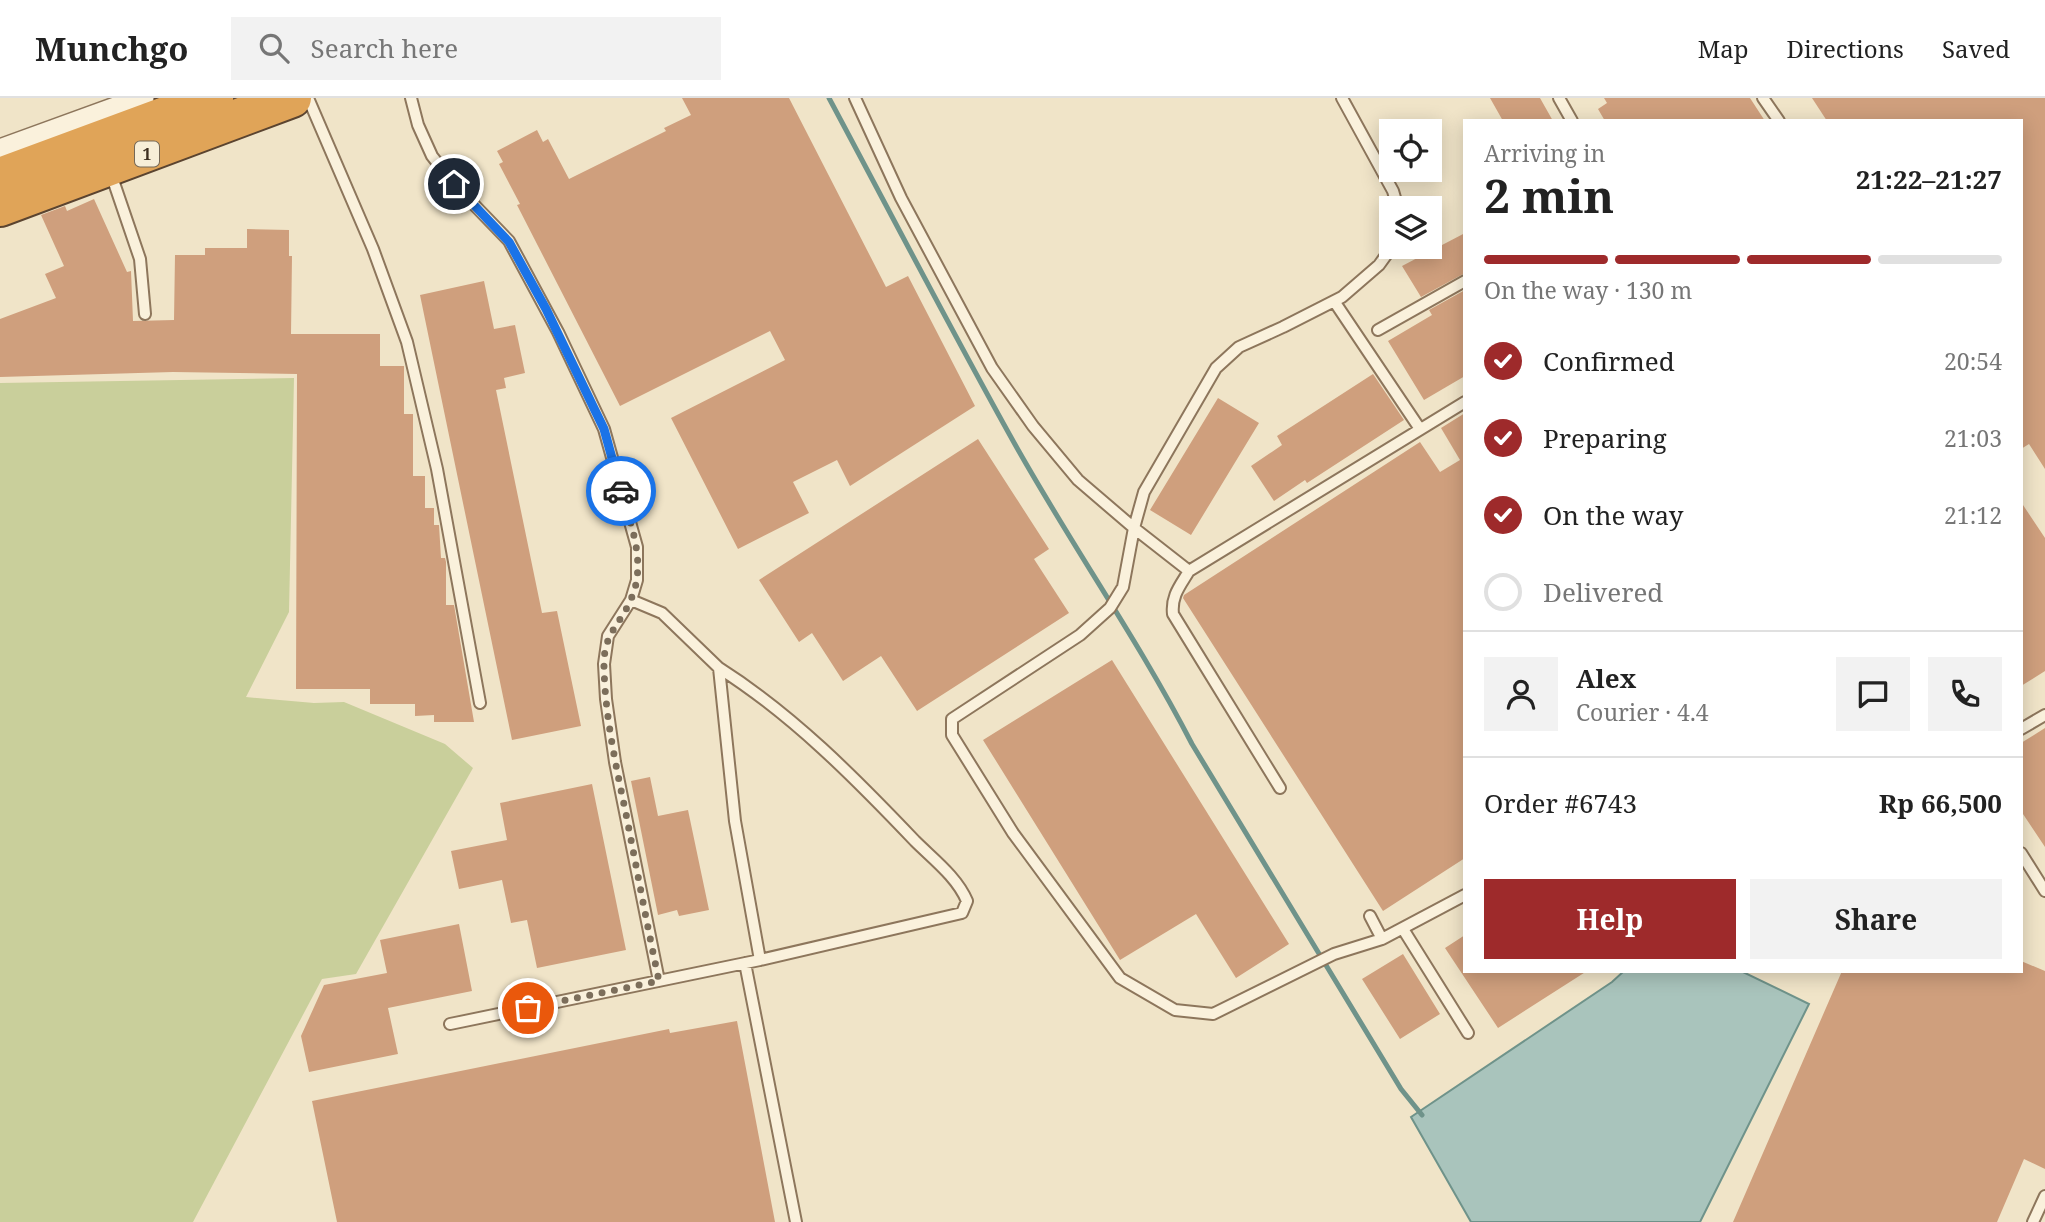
<!DOCTYPE html>
<meta charset="utf-8">
<style>
:root{--surface:#fff;--page:#f2f2f2;--text:#222;--muted:#767676;--line:#e0e0e0;--accent:#9e2a2b}
body{margin:0;font-family:"Noto Serif",serif;background:var(--page);color:var(--text);height:100vh;display:flex;flex-direction:column;font-size:26px;white-space:nowrap}
*{box-sizing:border-box;margin:0}
p{font-size:23px;color:var(--muted)}
.icon{flex:none;width:38px;height:38px;fill:none;stroke:currentColor;stroke-width:2;stroke-linecap:round;stroke-linejoin:round}
.map{position:relative;flex:1;overflow:hidden}
.details{position:absolute;left:1463px;top:21px;width:560px;height:854px;display:flex;flex-direction:column;background:var(--surface);border-radius:0px;box-shadow:0 4px 18px #0003}
.details>*{flex:none}
.tools{position:absolute;left:1379px;top:21px;display:grid;gap:14px}
.tools a{display:grid;place-items:center;width:63px;height:63px;border-radius:0px;background:var(--surface);box-shadow:0 4px 18px #0003;font-size:35px}
.pin{position:absolute;display:grid;place-items:center;width:60px;height:60px;color:#fff;margin:-30px;border:4px solid #fff;border-radius:50%;box-shadow:0 2px 7px #0007}
.courier{position:absolute;display:grid;place-items:center;width:70px;height:70px;margin:-35px;border:5px solid #1a73e8;border-radius:50%;background:#fff;color:#222;box-shadow:0 2px 9px #0007}
.overview em{font-style:normal;font-weight:700}
.overview div{display:flex;flex-direction:column-reverse}
.overview{display:flex;align-items:center;justify-content:space-between;height:119px;padding:0 21px}
h1{font-size:46px;font-weight:700;line-height:52px}
.bar{display:grid;grid-template-columns:repeat(4,1fr);gap:10px 7px;align-content:center;height:84px;padding:0 21px}
.bar i{height:9px;border-radius:5px;background:var(--line)}
.bar .current{background:var(--accent)}
.bar p{grid-column:span 4}
.line{display:flex;align-items:center;gap:18px;padding:0 21px;border-top:2px solid var(--line)}
.line div{flex:1}
.round{display:grid;place-items:center;flex:none;width:74px;height:74px;border-radius:0px;background:var(--page)}
ol{padding:0 21px;list-style:none}
li{display:flex;align-items:center;gap:21px;height:77px}
li p{margin-inline-start:auto}
li .icon{padding:7px;border-radius:50%;background:var(--accent);color:#fff;stroke-width:4}
li:last-child{color:var(--muted)}
li i{width:38px;height:38px;border:4px solid var(--line);border-radius:50%}
.action{display:flex;gap:14px;margin-top:auto;padding:14px 21px}
.action a{flex:1;height:80px;border-radius:0px;background:var(--accent);color:#fff;font-size:28px;font-weight:700;line-height:80px;text-align:center}
.action a+a{background:var(--page);color:var(--text)}
header{display:flex;align-items:center;gap:42px;box-sizing:border-box;height:98px;padding:0 35px;background:var(--surface);border-bottom:2px solid var(--line)}
header strong{font-size:33px}
nav{display:flex;gap:38px;margin-inline-start:auto;font-size:24px}
.search{width:490px;height:63px;background:var(--page);display:flex;align-items:center;gap:18px;box-sizing:border-box;padding:0 24px;border-radius:0px;color:var(--muted);font-size:26px}
.map>svg:first-child{display:block}
</style>
<header>
<strong>Munchgo</strong>
<div class="search"><svg class="icon" aria-label="search" viewBox="0 0 24 24"><circle cx="10" cy="10" r="6"/><path d="M15 15l6 6"/></svg>Search here</div>
<nav><a>Map</a><a>Directions</a><a>Saved</a></nav>
</header>
<div class="map">
<svg width="2045" height="1124" viewBox="0 0 2045 1124">
<rect width="100%" height="100%" fill="#f0e4c8"/>
<path fill="#c9cf9b" d="M 294,280 L 289,514 L 246,599 L 314,605 L 344,604 L 445,646 L 473,670 L 356,876 L 322,881 L 193,1124 L 0,1124 L 0,285 Z"/>
<path fill="#a9c4bc" stroke="#6f938a" stroke-width="2" d="M 1624,873 L 1741,873 L 1809,906 L 1700,1124 L 1471,1124 L 1411,1019 L 1612,884 Z"/>
<g fill="none" stroke-linecap="round" stroke-linejoin="round">
<path stroke="#6f938a" stroke-width="5" d="M 829,0 C 890,114 949,228 1012,341 C 1069,444 1138,541 1192,646 L 1401,991 L 1422,1017"/>
</g>
<path fill="#cf9f7d" d="M 682,0 L 789,0 L 886,189 L 908,178 L 975,308 L 850,388 L 837,362 L 793,384 L 809,415 L 738,451 L 671,320 L 785,262 L 770,233 L 620,308 L 517,107 L 520,106 L 499,66 L 503,64 L 497,53 L 537,32 L 543,44 L 548,41 L 569,81 L 666,33 L 664,30 L 691,17 Z
M 1490,0 L 1540,0 L 1553,23 L 1503,23 Z
M 1604,0 L 1750,0 L 1765,23 L 1605,23 L 1598,11 L 1607,5 Z
M 1812,0 L 2045,0 L 2045,371 L 2029,346 L 2021,351 L 2021,23 L 1827,23 Z
M 94,101 L 127,174 L 131,173 L 133,223 L 174,222 L 175,157 L 205,157 L 205,150 L 247,150 L 247,131 L 289,132 L 289,158 L 292,158 L 291,236 L 380,236 L 380,268 L 404,268 L 404,316 L 413,316 L 413,378 L 425,378 L 425,410 L 434,410 L 434,427 L 439,427 L 441,460 L 445,460 L 446,464 L 446,507 L 454,507 L 474,624 L 434,624 L 434,617 L 415,618 L 415,606 L 370,606 L 370,591 L 296,591 L 297,276 L 173,274 L 0,279 L 0,221 L 56,200 L 45,176 L 64,168 L 41,117 L 65,108 L 67,113 Z
M 1465,135 L 1465,175 L 1421,199 L 1402,168 Z
M 484,183 L 494,231 L 515,227 L 525,275 L 504,280 L 506,290 L 496,292 L 542,515 L 557,513 L 581,628 L 512,642 L 420,197 Z
M 1465,192 L 1465,278 L 1424,302 L 1388,243 L 1432,217 L 1429,212 Z
M 1373,276 L 1404,322 L 1307,385 L 1305,382 L 1274,403 L 1251,368 L 1282,347 L 1277,338 Z
M 1218,300 L 1259,325 L 1191,437 L 1150,412 Z
M 1465,315 L 1465,760 L 1383,813 L 1183,500 L 1184,497 L 1420,344 L 1440,374 L 1460,362 L 1441,330 Z
M 978,341 L 1049,451 L 1034,461 L 1069,515 L 917,613 L 881,558 L 843,583 L 812,535 L 799,544 L 759,482 Z
M 2021,404 L 2045,440 L 2045,573 L 2021,588 Z
M 1112,562 L 1289,846 L 1236,880 L 1196,816 L 1120,862 L 983,642 Z
M 2045,630 L 2045,749 L 2021,713 L 2021,645 Z
M 650,679 L 658,718 L 688,712 L 709,812 L 679,818 L 677,812 L 658,817 L 631,683 Z
M 592,686 L 626,852 L 537,870 L 527,822 L 511,825 L 502,782 L 459,791 L 451,753 L 507,742 L 500,705 Z
M 459,826 L 472,893 L 388,910 L 398,956 L 309,974 L 301,938 L 324,887 L 387,875 L 380,842 Z
M 1465,837 L 1465,873 L 1587,873 L 1498,930 L 1445,850 Z
M 1403,856 L 1440,916 L 1400,941 L 1362,881 Z
M 2021,863 L 2045,873 L 2045,1071 L 2024,1061 L 1997,1124 L 1733,1124 L 1842,873 L 2021,873 Z
M 737,923 L 775,1124 L 337,1124 L 312,1003 L 669,931 L 670,935 Z"/>
<g fill="none" stroke-linecap="round" stroke-linejoin="round">
<g stroke="#8d765c" stroke-width="14">
<path id="lane" d="M 308,0 L 373,151 L 407,244 L 437,371 L 480,605
M 411,0 L 418,27 L 432,58 L 454,86 L 509,143 L 558,234 L 604,331 L 637,449 L 637,482 L 631,502 L 608,538 L 604,566 L 606,601 L 615,664 L 659,883
M 855,0 L 901,100 L 992,270 L 1033,328 L 1078,382 L 1134,430 L 1189,473
M 1342,0 L 1393,93 L 1398,110
M 1559,0 L 1572,23
M 1763,0 L 1779,23
M 111,76 L 140,161 L 145,216
M 1334,203 L 1420,331
M 1378,232 L 1465,183
M 631,502 L 662,515 L 719,570 L 735,723 L 760,862
M 2021,631 L 2045,617
M 1280,690 L 1173,516 C 1171,498 1180,488 1189,473 L 1465,304
M 2021,755 L 2045,793
M 1370,818 L 1382,841 L 1465,797
M 1403,831 L 1468,935
M 1382,841 L 1334,856 L 1213,916 L 1175,912 L 1120,880 L 1013,735 L 952,637 L 952,621 L 1080,537 L 1110,510 L 1123,489 L 1134,430 L 1144,394 L 1216,270 L 1239,249 L 1283,229 L 1342,199 L 1379,167 L 1392,149
M 745,865 L 796,1124
M 450,926 L 760,862 L 962,815 L 967,803 C 957,779 933,761 915,743 C 855,680 793,617 719,570
M 2033,1124 L 2045,1098"/>
</g>
<g stroke="#8d765c" stroke-width="24">
<path id="street" d="M 0,52 L 143,0"/>
</g>
<g stroke="#5b4430" stroke-width="42">
<path id="highway" d="M 0,79 L 214,0
M 0,109 L 292,0"/>
</g>
<use href="#lane" stroke="#faf1dc" stroke-width="10"/>
<use href="#street" stroke="#faf1dc" stroke-width="21"/>
<use href="#highway" stroke="#e0a458" stroke-width="38"/>
</g>
<g fill="none" stroke-linecap="round" stroke-linejoin="round">
<path stroke="#7c6e5b" stroke-width="7" stroke-dasharray="0 12.6" d="M 528,910 L 659,883 C 647,827 637,772 626,716 C 616,668 605,618 604,569 C 603,535 620,528 631,501 C 647,466 631,427 621,393"/>
<path stroke="#1a73e8" stroke-width="9" d="M 454,86 L 509,144 L 546,211 L 604,331 L 621,393"/>
</g>
<g text-anchor="middle" stroke-width="6" stroke-linejoin="round" paint-order="stroke">
<rect fill="#f7eed8" stroke="#756857" stroke-width="2" x="135" y="43.5" width="24" height="25" rx="5"/>
<g font-size="16" font-weight="bold" fill="#3d2e20">
<text x="147" y="62">1</text>
</g>
</g>
</svg>
<div class="tools">
<a><svg class="icon" aria-label="locate" viewBox="0 0 24 24"><circle cx="12" cy="12" r="6"/><path d="M12 2v4M12 18v4M2 12h4M18 12h4"/></svg></a>
<a><svg class="icon" aria-label="layers" viewBox="0 0 24 24"><path d="M12 4l9 5-9 5-9-5zM3 14l9 5 9-5"/></svg></a>
</div>
<div class="pin" style="left:528px;top:910px;background:#ea580c"><svg class="icon" aria-label="bag" viewBox="0 0 24 24"><path d="M5 8h14l-1 12H6zM9 8a3 3 0 0 1 6 0"/></svg></div>
<div class="pin" style="left:454px;top:86px;background:#1f2937"><svg class="icon" aria-label="home" viewBox="0 0 24 24"><path d="M3 11l9-7 9 7M6 9v11h12V9"/></svg></div>
<div class="courier" style="left:621px;top:393px"><svg class="icon" aria-label="car" viewBox="0 0 24 24"><path d="M5 17H2v-5l4-1 3-4h7l3 4 3 1v5h-3M9 17h6M6 11h13"/><circle cx="7" cy="17" r="2"/><circle cx="17" cy="17" r="2"/></svg></div>
<section class="details">
<div class="overview"><div><h1>2 min</h1><p>Arriving in</p></div><em>21:22–21:27</em></div>
<div class="bar"><i class="current"></i><i class="current"></i><i class="current"></i><i></i><p>On the way · 130 m</p></div>
<ol>
<li><svg class="icon" aria-label="check" viewBox="0 0 24 24"><path d="M5 12l5 5 9-10"/></svg>Confirmed<p>20:54</p></li>
<li><svg class="icon" aria-label="check" viewBox="0 0 24 24"><path d="M5 12l5 5 9-10"/></svg>Preparing<p>21:03</p></li>
<li><svg class="icon" aria-label="check" viewBox="0 0 24 24"><path d="M5 12l5 5 9-10"/></svg>On the way<p>21:12</p></li>
<li><i></i>Delivered</li>
</ol>
<div class="line" style="height:126px"><a class="round"><svg class="icon" aria-label="person" viewBox="0 0 24 24"><circle cx="12" cy="8" r="4"/><path d="M4 21q1-7 8-7t8 7"/></svg></a><div><b>Alex</b><p>Courier · 4.4</p></div><a class="round"><svg class="icon" aria-label="chat" viewBox="0 0 24 24"><path d="M4 5h16v11H9l-5 4z"/></svg></a><a class="round"><svg class="icon" aria-label="phone" viewBox="0 0 24 24"><path d="M5 4h4l2 5-3 2q2 4 5 5l2-3 5 2v4C11 20 4 13 5 4z"/></svg></a></div>
<div class="line" style="height:91px"><div>Order #6743</div><b>Rp 66,500</b></div>
<div class="action"><a>Help</a><a>Share</a></div>
</section>
</div>
